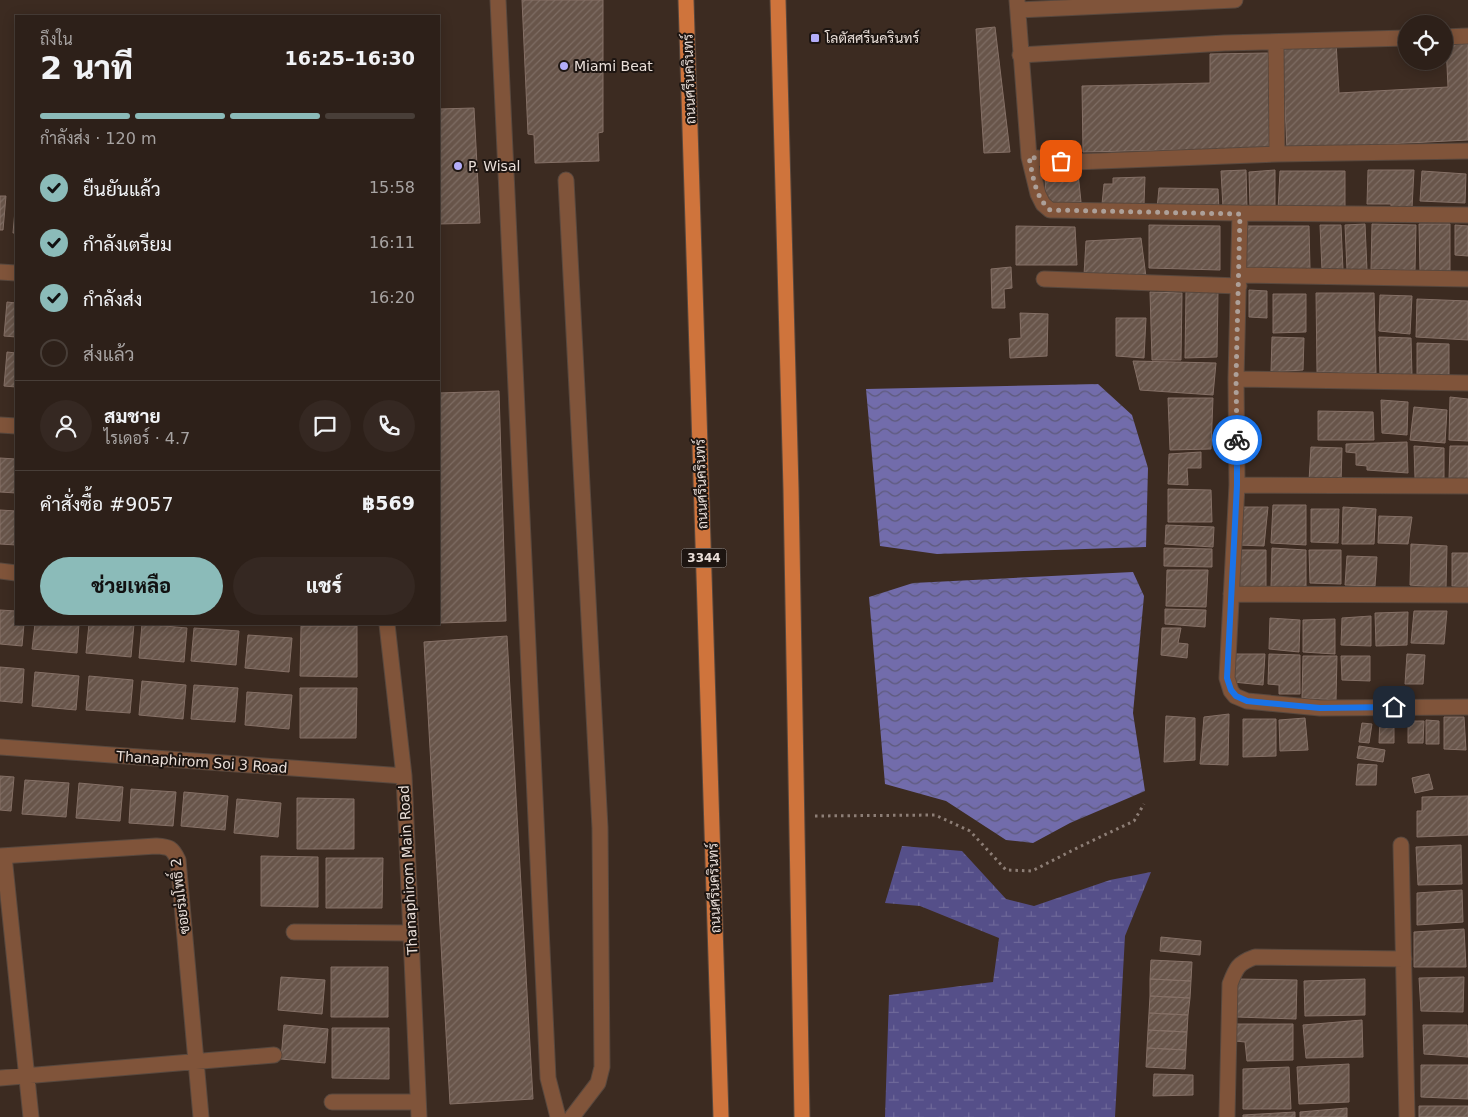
<!DOCTYPE html>
<html lang="th">
<meta charset="utf-8">
<style>
:root{--surface:#2d2019;--page:#352822;--text:#f1f3f6;--muted:#a7a3a2;--line:#483e38;--accent:#8bbbb9}
body{margin:0;font-family:"DejaVu Sans",Sarabun,sans-serif;background:var(--page);color:var(--text);height:100vh;display:flex;flex-direction:column;font-size:19px;white-space:nowrap}
*{box-sizing:border-box;margin:0}
p{font-size:16px;color:var(--muted)}
.icon{flex:none;width:28px;height:28px;fill:none;stroke:currentColor;stroke-width:2;stroke-linecap:round;stroke-linejoin:round}
.map{position:relative;flex:1;overflow:hidden}
.sheet{position:absolute;left:15px;top:15px;width:425px;height:610px;display:flex;flex-direction:column;background:var(--surface);border-radius:0px;box-shadow:0 2px 12px #0003,0 0 0 1px var(--line)}
.sheet>*{flex:none}
.controls{position:absolute;left:1398px;top:15px;display:grid;gap:10px}
.controls a{display:grid;place-items:center;width:55px;height:55px;border-radius:50%;background:var(--surface);box-shadow:0 2px 12px #0003,0 0 0 1px var(--line);font-size:25px}
.pin{position:absolute;display:grid;place-items:center;width:42px;height:42px;color:#fff;margin:-21px;border-radius:10px;box-shadow:0 2px 8px #0006}
.courier{position:absolute;display:grid;place-items:center;width:50px;height:50px;margin:-25px;border:4px solid #1a73e8;border-radius:50%;background:#fff;color:#222;box-shadow:0 1px 6px #0007}
.headline em{font-style:normal;font-weight:800}
.headline div{display:flex;flex-direction:column-reverse}
.headline{display:flex;align-items:center;justify-content:space-between;height:85px;padding:0 25px}
h1{font-size:32px;font-weight:800;line-height:38px}
.bar{display:grid;grid-template-columns:repeat(4,1fr);gap:8px 5px;align-content:center;height:60px;padding:0 25px}
.bar i{height:6px;border-radius:4px;background:var(--line)}
.bar .on{background:var(--accent)}
.bar p{grid-column:span 4}
.line{display:flex;align-items:center;gap:12px;padding:0 25px;border-top:1px solid var(--line)}
.line div{flex:1}
.round{display:grid;place-items:center;flex:none;width:52px;height:52px;border-radius:26px;background:var(--page)}
ol{padding:0 25px;list-style:none}
li{display:flex;align-items:center;gap:15px;height:55px}
li p{margin-inline-start:auto}
li .icon{padding:5px;border-radius:50%;background:var(--accent);color:#111;stroke-width:4}
li:last-child{color:var(--muted)}
li i{width:28px;height:28px;border:2px solid var(--line);border-radius:50%}
.button{display:flex;gap:10px;margin-top:auto;padding:10px 25px}
.button a{flex:1;height:58px;border-radius:30px;background:var(--accent);color:#111;font-size:20px;font-weight:800;line-height:58px;text-align:center}
.button a+a{background:var(--page);color:var(--text)}
.map>svg:first-child{display:block}
</style>
<div class="map">
<svg width="1468" height="1117" viewBox="0 0 1468 1117">
<defs>
<pattern id="wetland-marsh" width="20" height="14" patternUnits="userSpaceOnUse" patternTransform="scale(1.25)"><rect width="20" height="14" fill="#554f89"/><path d="M1 5h8M5 5V1M11 12h8M15 12V8" fill="none" stroke="#6e6899"/></pattern>
<pattern id="water-waves" width="16" height="10" patternUnits="userSpaceOnUse" patternTransform="scale(1.25)"><rect width="16" height="10" fill="#726cab"/><path d="M0 5q4-4 8 0t8 0" fill="none" stroke="#5e5a7b"/></pattern>
<pattern id="building-hatch" width="6" height="6" patternUnits="userSpaceOnUse" patternTransform="scale(1.25)"><rect width="6" height="6" fill="#68554a"/><path d="M-1 1l2-2M0 6l6-6M5 7l2-2" fill="none" stroke="#7e6d64"/></pattern>
</defs>
<rect width="100%" height="100%" fill="#3c2b21"/>
<path fill="url(#wetland-marsh)" d="M 902,846 L 962,851 L 1006,899 L 1034,906 L 1110,880 L 1151,872 L 1125,936 L 1115,1117 L 885,1117 L 889,995 L 993,982 L 999,938 L 920,906 L 885,903 Z"/>
<path fill="url(#water-waves)" d="M 1098,384 L 1132,415 L 1148,468 L 1146,547 L 937,554 L 880,546 L 866,389 Z
M 1133,572 L 1144,596 L 1133,713 L 1145,791 L 1070,823 L 1033,843 L 1006,840 L 946,801 L 885,784 L 869,597 L 913,583 Z"/>
<path fill="url(#building-hatch)" stroke="#857066" d="M 522,0 L 603,0 L 603,132 L 598,133 L 599,161 L 535,163 L 534,135 L 528,134 Z
M 995,27 L 1010,152 L 984,153 L 976,29 Z
M 1336,42 L 1339,93 L 1448,87 L 1446,45 L 1468,44 L 1468,140 L 1287,149 L 1282,45 Z
M 1268,53 L 1269,148 L 1083,152 L 1082,86 L 1210,83 L 1210,54 Z
M 474,108 L 480,223 L 439,224 L 439,109 Z
M 1246,170 L 1247,208 L 1223,208 L 1221,171 Z
M 1275,170 L 1275,205 L 1250,207 L 1249,172 Z
M 1368,170 L 1414,170 L 1412,208 L 1391,208 L 1391,204 L 1367,204 Z
M 1280,171 L 1345,171 L 1345,211 L 1278,210 Z
M 1422,171 L 1466,174 L 1465,203 L 1420,201 Z
M 1078,173 L 1081,202 L 1046,203 L 1045,176 Z
M 1145,177 L 1144,204 L 1102,204 L 1104,184 L 1113,184 L 1113,178 Z
M 1159,188 L 1218,189 L 1219,210 L 1157,209 Z
M 0,196 L 6,196 L 3,230 L 0,230 Z
M 16,199 L 16,233 L 13,233 Z
M 1365,224 L 1367,270 L 1347,270 L 1345,225 Z
M 1372,224 L 1416,225 L 1415,270 L 1371,269 Z
M 1419,224 L 1450,224 L 1450,272 L 1420,272 Z
M 1149,225 L 1220,226 L 1220,270 L 1149,268 Z
M 1320,225 L 1341,225 L 1343,270 L 1322,270 Z
M 1455,225 L 1468,226 L 1468,256 L 1455,255 Z
M 1016,226 L 1075,227 L 1077,265 L 1016,265 Z
M 1244,226 L 1309,226 L 1310,269 L 1244,267 Z
M 1141,238 L 1146,277 L 1084,275 L 1086,241 Z
M 1011,267 L 1012,288 L 1004,289 L 1005,308 L 992,308 L 991,269 Z
M 1249,290 L 1267,291 L 1267,318 L 1249,317 Z
M 1218,291 L 1217,357 L 1185,358 L 1186,292 Z
M 1150,292 L 1182,293 L 1181,360 L 1152,360 Z
M 1316,293 L 1374,293 L 1376,373 L 1317,372 Z
M 1273,294 L 1306,294 L 1306,332 L 1273,333 Z
M 1380,295 L 1412,296 L 1410,334 L 1379,331 Z
M 1417,299 L 1468,301 L 1468,340 L 1416,337 Z
M 7,302 L 16,303 L 16,337 L 4,336 Z
M 1020,313 L 1048,314 L 1047,356 L 1010,358 L 1009,339 L 1021,338 Z
M 1116,318 L 1146,318 L 1144,358 L 1116,356 Z
M 1272,337 L 1304,338 L 1303,370 L 1271,372 Z
M 1379,337 L 1411,338 L 1412,376 L 1380,375 Z
M 1417,343 L 1449,344 L 1449,375 L 1417,374 Z
M 7,352 L 16,353 L 16,387 L 4,386 Z
M 1133,361 L 1216,363 L 1213,395 L 1140,390 Z
M 499,391 L 506,621 L 439,623 L 439,393 Z
M 1450,397 L 1468,399 L 1468,441 L 1449,440 Z
M 1168,398 L 1213,398 L 1211,449 L 1170,450 Z
M 1381,400 L 1408,402 L 1407,435 L 1382,433 Z
M 1414,407 L 1447,410 L 1445,443 L 1410,440 Z
M 1318,411 L 1373,412 L 1374,440 L 1318,440 Z
M 1407,442 L 1408,473 L 1367,470 L 1367,466 L 1356,465 L 1356,453 L 1346,452 L 1346,444 Z
M 1414,446 L 1444,448 L 1444,480 L 1415,478 Z
M 1450,446 L 1468,446 L 1468,479 L 1449,479 Z
M 1311,447 L 1342,448 L 1341,483 L 1309,481 Z
M 1201,452 L 1201,468 L 1187,468 L 1188,485 L 1168,484 L 1169,454 Z
M 0,458 L 16,459 L 16,493 L 0,492 Z
M 1168,489 L 1211,490 L 1212,522 L 1168,522 Z
M 1273,505 L 1306,505 L 1306,545 L 1271,543 Z
M 1240,507 L 1268,507 L 1264,546 L 1238,545 Z
M 1343,507 L 1376,509 L 1374,544 L 1342,544 Z
M 1311,509 L 1339,509 L 1338,543 L 1311,542 Z
M 0,510 L 16,511 L 16,545 L 0,544 Z
M 1379,516 L 1412,517 L 1408,544 L 1378,543 Z
M 1166,525 L 1214,527 L 1213,547 L 1165,544 Z
M 1411,544 L 1447,546 L 1446,588 L 1410,585 Z
M 1164,548 L 1212,549 L 1212,567 L 1164,566 Z
M 1272,548 L 1306,550 L 1306,588 L 1271,586 Z
M 1238,550 L 1266,550 L 1266,588 L 1236,587 Z
M 1309,550 L 1341,550 L 1341,584 L 1310,583 Z
M 1452,553 L 1468,553 L 1468,587 L 1452,586 Z
M 1347,556 L 1377,557 L 1375,586 L 1345,585 Z
M 1167,570 L 1208,570 L 1206,607 L 1166,606 Z
M 1165,609 L 1206,610 L 1205,627 L 1165,624 Z
M 0,610 L 16,611 L 16,624 L 24,624 L 22,646 L 0,644 Z
M 1414,611 L 1447,611 L 1444,644 L 1411,643 Z
M 1408,612 L 1407,645 L 1376,646 L 1375,613 Z
M 1371,616 L 1371,646 L 1341,645 L 1342,618 Z
M 1270,618 L 1300,620 L 1299,652 L 1269,649 Z
M 1335,619 L 1335,654 L 1303,652 L 1303,620 Z
M 35,624 L 79,624 L 77,653 L 32,649 Z
M 89,624 L 134,624 L 131,657 L 86,653 Z
M 142,624 L 187,628 L 184,662 L 139,658 Z
M 301,626 L 357,626 L 357,677 L 300,676 Z
M 194,628 L 239,631 L 236,665 L 191,661 Z
M 1162,628 L 1181,628 L 1178,643 L 1188,644 L 1187,658 L 1161,655 Z
M 248,635 L 292,638 L 289,672 L 245,668 Z
M 507,636 L 533,1099 L 450,1104 L 424,642 Z
M 1234,654 L 1265,654 L 1263,685 L 1233,682 Z
M 1269,654 L 1300,655 L 1300,694 L 1279,694 L 1279,685 L 1268,684 Z
M 1407,654 L 1425,655 L 1423,684 L 1405,684 Z
M 1303,656 L 1337,656 L 1336,700 L 1302,698 Z
M 1341,656 L 1370,656 L 1370,681 L 1342,680 Z
M 0,667 L 24,669 L 22,703 L 0,701 Z
M 35,672 L 79,676 L 76,710 L 32,706 Z
M 89,676 L 133,680 L 130,713 L 86,710 Z
M 142,681 L 186,685 L 183,719 L 139,715 Z
M 194,685 L 238,688 L 235,722 L 191,719 Z
M 300,688 L 357,688 L 356,738 L 300,738 Z
M 247,692 L 292,695 L 289,729 L 245,725 Z
M 1229,714 L 1228,765 L 1200,764 L 1204,717 Z
M 1166,716 L 1195,718 L 1195,760 L 1164,762 Z
M 1380,717 L 1394,717 L 1394,743 L 1379,743 Z
M 1444,717 L 1464,717 L 1466,750 L 1444,749 Z
M 1305,718 L 1308,750 L 1280,751 L 1279,720 Z
M 1243,719 L 1276,719 L 1276,756 L 1243,757 Z
M 1426,720 L 1439,721 L 1439,744 L 1426,744 Z
M 1408,721 L 1424,721 L 1423,743 L 1408,743 Z
M 1362,723 L 1372,724 L 1369,743 L 1359,742 Z
M 1359,746 L 1385,750 L 1383,762 L 1357,758 Z
M 1358,764 L 1377,765 L 1376,785 L 1356,785 Z
M 1429,774 L 1433,789 L 1415,793 L 1412,778 Z
M 0,776 L 14,777 L 11,811 L 0,810 Z
M 25,780 L 69,783 L 66,817 L 22,814 Z
M 79,783 L 123,787 L 120,821 L 76,818 Z
M 131,789 L 176,792 L 173,826 L 129,823 Z
M 184,792 L 228,796 L 225,830 L 181,826 Z
M 1468,796 L 1468,835 L 1417,837 L 1417,811 L 1422,811 L 1422,797 Z
M 297,798 L 354,799 L 354,849 L 297,849 Z
M 237,799 L 281,803 L 278,837 L 234,833 Z
M 1461,845 L 1462,884 L 1418,885 L 1416,847 Z
M 261,856 L 318,857 L 318,907 L 261,906 Z
M 326,858 L 383,858 L 382,908 L 326,908 Z
M 1462,890 L 1463,922 L 1417,925 L 1417,893 Z
M 1464,929 L 1466,967 L 1414,967 L 1414,932 Z
M 1161,937 L 1201,941 L 1200,955 L 1160,951 Z
M 1151,960 L 1192,962 L 1191,981 L 1150,979 Z
M 331,967 L 388,967 L 388,1017 L 331,1017 Z
M 281,977 L 325,980 L 322,1014 L 278,1010 Z
M 1464,977 L 1463,1012 L 1421,1011 L 1419,978 Z
M 1150,979 L 1191,981 L 1190,998 L 1150,996 Z
M 1238,979 L 1297,980 L 1296,1019 L 1236,1017 Z
M 1365,979 L 1365,1015 L 1305,1016 L 1304,981 Z
M 1150,996 L 1190,998 L 1188,1015 L 1149,1013 Z
M 1149,1013 L 1188,1015 L 1187,1032 L 1148,1030 Z
M 1362,1020 L 1363,1057 L 1306,1058 L 1303,1025 Z
M 1236,1024 L 1293,1024 L 1293,1060 L 1247,1061 L 1245,1042 L 1235,1041 Z
M 284,1025 L 328,1029 L 325,1063 L 281,1059 Z
M 1423,1025 L 1467,1025 L 1468,1057 L 1424,1054 Z
M 332,1028 L 389,1028 L 389,1079 L 332,1078 Z
M 1148,1030 L 1187,1032 L 1186,1050 L 1147,1048 Z
M 1147,1048 L 1186,1050 L 1185,1069 L 1146,1067 Z
M 1349,1064 L 1349,1102 L 1299,1104 L 1297,1067 Z
M 1421,1065 L 1468,1065 L 1468,1099 L 1421,1097 Z
M 1289,1067 L 1291,1109 L 1243,1109 L 1243,1069 Z
M 1154,1074 L 1193,1075 L 1193,1095 L 1153,1096 Z
M 1419,1106 L 1468,1106 L 1468,1117 L 1419,1117 Z
M 1347,1108 L 1347,1117 L 1300,1117 L 1300,1112 Z
M 1295,1112 L 1295,1117 L 1243,1117 L 1243,1115 Z"/>
<g fill="none" stroke-linecap="round" stroke-linejoin="round">
<g stroke="#58483e" stroke-width="17">
<path id="minor" d="M 498,0 L 548,1078 L 558,1117
M 1017,0 L 1029,157 L 1038,194 L 1043,204 L 1050,210 L 1240,213 L 1468,215
M 1018,10 L 1235,0
M 1444,37 L 1468,36
M 1276,42 L 1277,154
M 1020,55 L 1225,43 L 1406,38
M 1029,157 L 1074,162 L 1277,154 L 1468,151
M 566,180 L 600,828 L 602,1067 L 598,1083 L 572,1117
M 1240,213 L 1236,379 L 1237,485 L 1227,678 L 1231,691 L 1235,696 L 1247,701 L 1320,708 L 1468,707
M 0,272 L 16,273
M 1239,275 L 1468,279
M 1044,279 L 1239,286
M 1236,379 L 1468,383
M 0,425 L 16,426
M 1237,485 L 1468,486
M 0,571 L 16,573
M 1231,594 L 1468,595
M 387,624 L 404,776 L 419,1117
M 0,747 L 404,776
M 1401,845 L 1407,1117
M 0,856 L 156,846 C 169,847 172,847 178,860 L 201,1117
M 4,856 L 31,1117
M 294,932 L 411,933
M 0,1078 L 274,1055
M 332,1102 L 418,1102
M 1227,1117 L 1230,984 C 1236,968 1238,963 1255,957 L 1404,959"/>
</g>
<g stroke="#58483e" stroke-width="17">
<path id="major" d="M 686,0 L 721,1117
M 778,0 L 791,489 L 802,1117"/>
</g>
<path stroke="#8d7e76" stroke-width="3" stroke-dasharray="2.5 4" stroke-linecap="butt" d="M 815,816 L 935,815 L 970,831 L 1006,870 L 1032,871 L 1079,847 L 1134,821 L 1144,804"/>
<use href="#minor" stroke="#80543a" stroke-width="15"/>
<use href="#major" stroke="#cf743c" stroke-width="15"/>
</g>
<g fill="none" stroke-linecap="round" stroke-linejoin="round">
<path stroke="#ada099" stroke-width="5" stroke-dasharray="0 9" d="M 1061,161 L 1029,157 C 1033,176 1035,197 1050,210 L 1240,214 L 1236,379 L 1237,440"/>
<path stroke="#1a73e8" stroke-width="6" d="M 1237,440 L 1237,485 L 1227,678 L 1231,690 L 1236,696 L 1247,701 L 1320,708 L 1394,707"/>
</g>
<g fill="#b3adf9" stroke="#1d1511" stroke-width="2">
<rect x="810" y="33" width="10" height="10" rx="2.5"/>
<circle cx="564" cy="66" r="5"/>
<circle cx="458" cy="166" r="5"/>
</g>
<g text-anchor="middle" stroke-width="4" stroke-linejoin="round" paint-order="stroke">
<rect fill="#1d1511" stroke="#aca29d" stroke-width="1" x="681.5" y="548.5" width="45" height="19" rx="4"/>
<g font-size="12" font-weight="bold" fill="#eadfd9">
<text x="704" y="562">3344</text>
</g>
<g font-size="14" fill="#eadfd9" stroke="#1d1511" text-anchor="start">
<text x="825" y="43">โลตัสศรีนครินทร์</text>
<text x="574" y="71">Miami Beat</text>
<text x="468" y="171">P. Wisal</text>
</g>
<g font-size="14" fill="#eadfd9" stroke="#1d1511">
<text transform="translate(689 79) rotate(-92)" y="5">ถนนศรีนครินทร์</text>
<text transform="translate(701 484) rotate(-92)" y="5">ถนนศรีนครินทร์</text>
<text transform="translate(202 762) rotate(4)" y="5">Thanaphirom Soi 3 Road</text>
<text transform="translate(408 870) rotate(-93)" y="5">Thanaphirom Main Road</text>
<text transform="translate(714 888) rotate(-92)" y="5">ถนนศรีนครินทร์</text>
<text transform="translate(180 896) rotate(-97)" y="5">ซอยร่มโพธิ์ 2</text>
</g>
</g>
</svg>
<div class="controls">
<a><svg class="icon" aria-label="locate" viewBox="0 0 24 24"><circle cx="12" cy="12" r="6"/><path d="M12 2v4M12 18v4M2 12h4M18 12h4"/></svg></a>
</div>
<div class="pin" style="left:1061px;top:161px;background:#ea580c"><svg class="icon" aria-label="bag" viewBox="0 0 24 24"><path d="M5 8h14l-1 12H6zM9 8a3 3 0 0 1 6 0"/></svg></div>
<div class="pin" style="left:1394px;top:707px;background:#1f2937"><svg class="icon" aria-label="home" viewBox="0 0 24 24"><path d="M3 11l9-7 9 7M6 9v11h12V9"/></svg></div>
<div class="courier" style="left:1237px;top:440px"><svg class="icon" aria-label="bike" viewBox="0 0 24 24"><circle cx="6" cy="16" r="4"/><circle cx="18" cy="16" r="4"/><path d="M6 16l4-8h5l3 8M10 8l3 8H6M13 5h3"/></svg></div>
<section class="sheet">
<div class="headline"><div><h1>2 นาที</h1><p>ถึงใน</p></div><em>16:25–16:30</em></div>
<div class="bar"><i class="on"></i><i class="on"></i><i class="on"></i><i></i><p>กำลังส่ง · 120 m</p></div>
<ol>
<li><svg class="icon" aria-label="check" viewBox="0 0 24 24"><path d="M5 12l5 5 9-10"/></svg>ยืนยันแล้ว<p>15:58</p></li>
<li><svg class="icon" aria-label="check" viewBox="0 0 24 24"><path d="M5 12l5 5 9-10"/></svg>กำลังเตรียม<p>16:11</p></li>
<li><svg class="icon" aria-label="check" viewBox="0 0 24 24"><path d="M5 12l5 5 9-10"/></svg>กำลังส่ง<p>16:20</p></li>
<li><i></i>ส่งแล้ว</li>
</ol>
<div class="line" style="height:90px"><a class="round"><svg class="icon" aria-label="person" viewBox="0 0 24 24"><circle cx="12" cy="8" r="4"/><path d="M4 21q1-7 8-7t8 7"/></svg></a><div><b>สมชาย</b><p>ไรเดอร์ · 4.7</p></div><a class="round"><svg class="icon" aria-label="chat" viewBox="0 0 24 24"><path d="M4 5h16v11H9l-5 4z"/></svg></a><a class="round"><svg class="icon" aria-label="phone" viewBox="0 0 24 24"><path d="M5 4h4l2 5-3 2q2 4 5 5l2-3 5 2v4C11 20 4 13 5 4z"/></svg></a></div>
<div class="line" style="height:65px"><div>คำสั่งซื้อ #9057</div><b>฿569</b></div>
<div class="button"><a>ช่วยเหลือ</a><a>แชร์</a></div>
</section>
</div>
